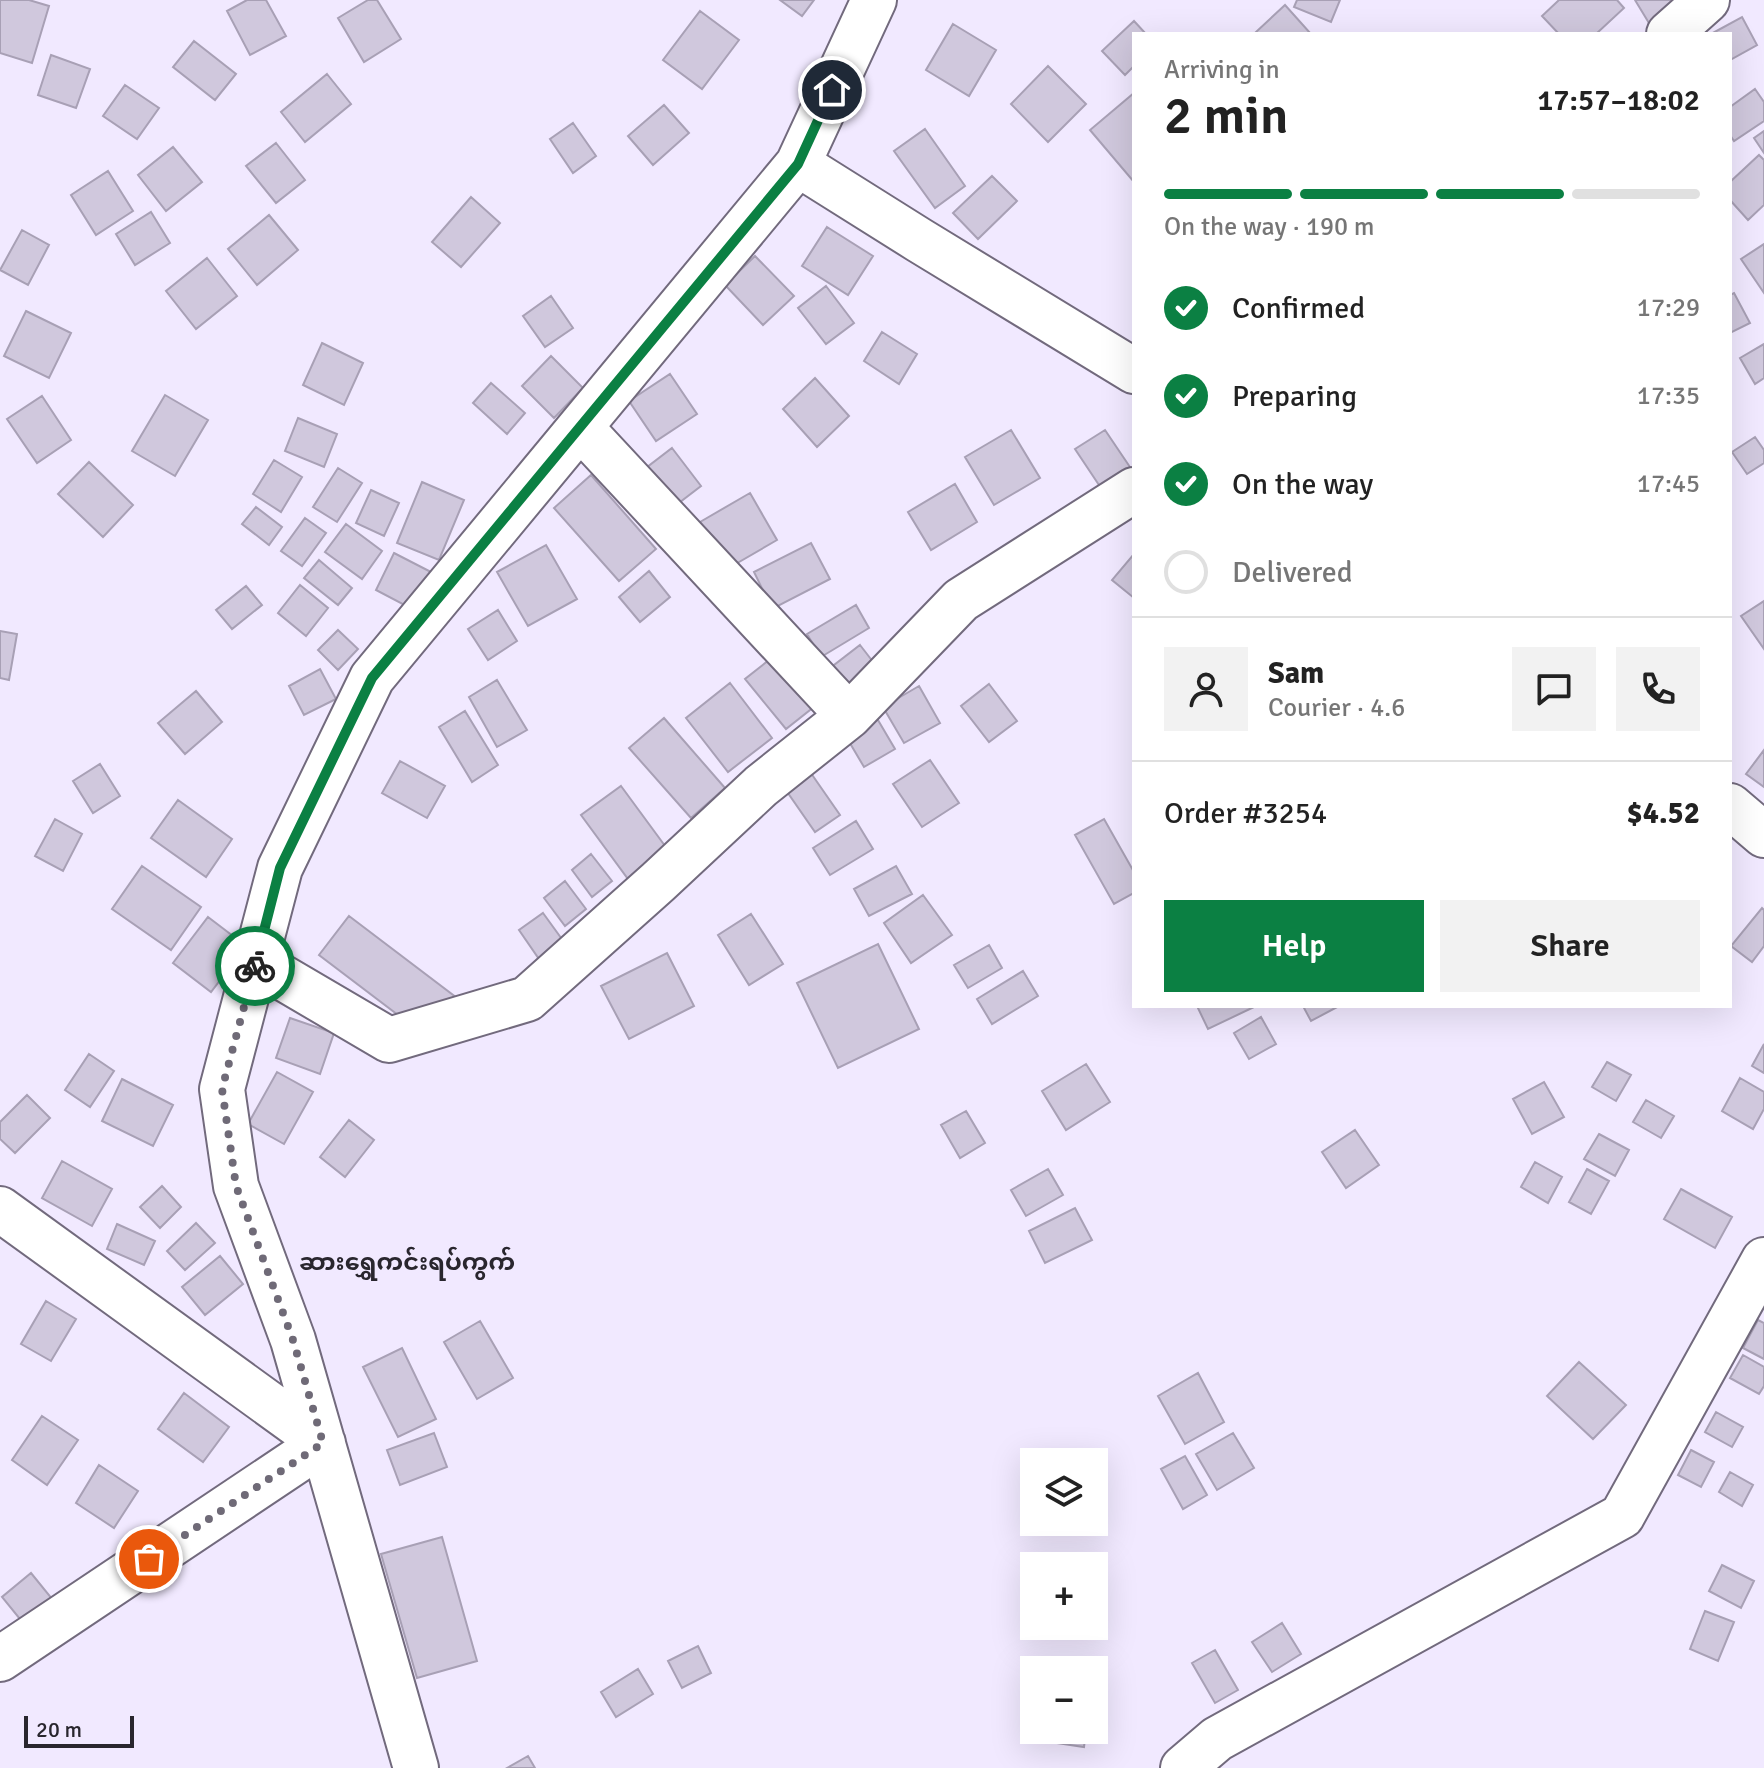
<!DOCTYPE html>
<meta charset="utf-8">
<style>
:root{--surface:#fff;--page:#f2f2f2;--text:#222;--muted:#767676;--line:#e0e0e0;--accent:#0b8043}
body{margin:0;font-family:Signika,"Noto Sans Myanmar",sans-serif;background:var(--page);color:var(--text);height:100vh;display:flex;flex-direction:column;font-size:30px;white-space:nowrap}
*{box-sizing:border-box;margin:0}
p{font-size:26px;color:var(--muted)}
.icon{flex:none;width:44px;height:44px;fill:none;stroke:currentColor;stroke-width:2;stroke-linecap:round;stroke-linejoin:round}
.map{position:relative;flex:1;overflow:hidden}
.panel{position:absolute;left:1132px;top:32px;width:600px;height:976px;display:flex;flex-direction:column;background:var(--surface);border-radius:0px;box-shadow:0 8px 32px #0002}
.panel>*{flex:none}
.controls{position:absolute;left:1020px;top:1448px;display:grid;gap:16px}
.controls a{display:grid;place-items:center;width:88px;height:88px;border-radius:0px;background:var(--surface);box-shadow:0 8px 32px #0002;font-size:40px}
.scale{position:absolute;left:24px;bottom:20px;width:110px;box-sizing:border-box;padding-left:8px;border:4px solid #29262e;border-top:0;font-size:22px;line-height:28px;white-space:nowrap;color:#29262e;-webkit-text-stroke:6px #f1e9ff;paint-order:stroke}
.pin{position:absolute;display:grid;place-items:center;width:68px;height:68px;color:#fff;margin:-34px;border:4px solid #fff;border-radius:50%;box-shadow:0 2px 8px #0007}
.courier{position:absolute;display:grid;place-items:center;width:80px;height:80px;margin:-40px;border:6px solid #0b8043;border-radius:50%;background:#fff;color:#222;box-shadow:0 2px 10px #0007}
.headline em{font-style:normal;font-weight:600}
.headline div{display:flex;flex-direction:column-reverse}
.headline{display:flex;align-items:center;justify-content:space-between;height:136px;padding:0 32px}
h1{font-size:52px;font-weight:600;line-height:60px}
.bar{display:grid;grid-template-columns:repeat(4,1fr);gap:12px 8px;align-content:center;height:96px;padding:0 32px}
.bar i{height:10px;border-radius:6px;background:var(--line)}
.bar .current{background:var(--accent)}
.bar p{grid-column:span 4}
.line{display:flex;align-items:center;gap:20px;padding:0 32px;border-top:2px solid var(--line)}
.line div{flex:1}
.round{display:grid;place-items:center;flex:none;width:84px;height:84px;border-radius:0px;background:var(--page)}
ol{padding:0 32px;list-style:none}
li{display:flex;align-items:center;gap:24px;height:88px}
li p{margin-inline-start:auto}
li .icon{padding:8px;border-radius:50%;background:var(--accent);color:#fff;stroke-width:4}
li:last-child{color:var(--muted)}
li i{width:44px;height:44px;border:4px solid var(--line);border-radius:50%}
.action{display:flex;gap:16px;margin-top:auto;padding:16px 32px}
.action a{flex:1;height:92px;border-radius:0px;background:var(--accent);color:#fff;font-size:32px;font-weight:600;line-height:92px;text-align:center}
.action a+a{background:var(--page);color:var(--text)}
.map>svg:first-child{display:block}
</style>
<div class="map">
<svg width="1764" height="1768" viewBox="0 0 1764 1768">
<rect width="100%" height="100%" fill="#f1e9ff"/>
<path fill="#d0c8dd" stroke="#a8a0b5" stroke-width="2" d="M 0,0 L 29,0 L 49,6 L 32,63 L 0,53 Z
M 247,0 L 266,0 L 286,36 L 250,55 L 227,11 Z
M 368,0 L 377,0 L 401,39 L 364,62 L 338,18 Z
M 780,0 L 814,0 L 802,16 Z
M 1297,0 L 1340,0 L 1331,22 L 1294,7 Z
M 1559,0 L 1617,0 L 1624,8 L 1596,34 L 1559,34 L 1542,16 Z
M 1635,0 L 1694,0 L 1655,33 Z
M 1285,5 L 1311,34 L 1258,34 L 1256,32 Z
M 700,11 L 739,40 L 702,89 L 663,60 Z
M 1742,17 L 1757,45 L 1730,60 L 1730,34 L 1711,34 Z
M 1134,21 L 1146,34 L 1134,34 L 1134,66 L 1125,75 L 1102,51 Z
M 953,24 L 996,50 L 969,96 L 926,70 Z
M 194,41 L 236,74 L 215,100 L 173,67 Z
M 51,55 L 90,69 L 76,108 L 38,95 Z
M 1048,66 L 1086,104 L 1048,142 L 1011,104 Z
M 327,74 L 351,104 L 305,142 L 281,112 Z
M 125,85 L 159,108 L 137,139 L 103,116 Z
M 1755,89 L 1764,102 L 1764,121 L 1734,141 L 1730,135 L 1730,107 Z
M 1134,93 L 1134,182 L 1090,130 Z
M 664,105 L 689,133 L 653,165 L 628,136 Z
M 573,123 L 596,156 L 573,173 L 550,139 Z
M 925,129 L 965,186 L 935,208 L 894,151 Z
M 1764,131 L 1764,153 L 1754,138 Z
M 276,143 L 305,180 L 276,203 L 246,166 Z
M 173,147 L 202,182 L 166,211 L 138,175 Z
M 1759,155 L 1764,160 L 1764,205 L 1748,220 L 1730,200 L 1730,182 Z
M 108,171 L 133,211 L 96,235 L 71,195 Z
M 992,176 L 1017,201 L 978,239 L 953,213 Z
M 471,197 L 500,223 L 461,267 L 432,242 Z
M 151,212 L 170,243 L 135,265 L 116,234 Z
M 269,215 L 298,250 L 257,285 L 228,249 Z
M 827,227 L 873,256 L 848,295 L 802,266 Z
M 22,230 L 49,245 L 28,285 L 0,270 Z
M 1764,244 L 1764,293 L 1741,259 Z
M 755,256 L 794,296 L 763,325 L 725,285 Z
M 207,258 L 237,296 L 196,329 L 166,291 Z
M 826,286 L 854,323 L 826,344 L 798,308 Z
M 1734,293 L 1750,323 L 1730,333 L 1730,295 Z
M 551,296 L 573,328 L 545,347 L 523,316 Z
M 26,311 L 71,333 L 49,378 L 4,356 Z
M 882,332 L 917,354 L 899,384 L 864,361 Z
M 322,343 L 363,363 L 344,405 L 303,385 Z
M 1764,344 L 1764,378 L 1755,384 L 1740,358 Z
M 551,356 L 583,388 L 554,418 L 522,386 Z
M 670,374 L 697,414 L 656,441 L 629,401 Z
M 815,378 L 849,416 L 817,447 L 783,409 Z
M 491,383 L 525,413 L 507,434 L 473,403 Z
M 165,395 L 208,420 L 175,476 L 132,451 Z
M 42,396 L 71,440 L 37,463 L 7,419 Z
M 298,418 L 337,434 L 324,467 L 285,451 Z
M 1011,430 L 1040,478 L 994,505 L 965,457 Z
M 1105,430 L 1134,473 L 1107,497 L 1075,449 Z
M 1755,437 L 1764,450 L 1764,463 L 1747,474 L 1732,452 Z
M 672,448 L 701,486 L 671,509 L 642,471 Z
M 274,460 L 302,477 L 281,512 L 253,494 Z
M 89,462 L 133,505 L 103,537 L 58,494 Z
M 338,468 L 362,483 L 337,522 L 313,507 Z
M 591,475 L 656,549 L 619,581 L 554,508 Z
M 422,482 L 464,500 L 439,560 L 397,543 Z
M 955,484 L 977,522 L 931,550 L 908,512 Z
M 371,490 L 399,503 L 384,536 L 356,523 Z
M 750,493 L 777,540 L 727,569 L 700,522 Z
M 256,507 L 282,527 L 269,545 L 242,524 Z
M 305,518 L 326,533 L 302,566 L 281,551 Z
M 346,524 L 382,551 L 362,579 L 325,552 Z
M 811,543 L 830,579 L 772,609 L 754,572 Z
M 546,545 L 577,599 L 528,626 L 497,572 Z
M 394,553 L 431,572 L 412,609 L 376,590 Z
M 1134,554 L 1134,598 L 1112,580 Z
M 319,560 L 352,588 L 338,605 L 304,578 Z
M 649,571 L 670,597 L 640,622 L 619,597 Z
M 300,585 L 328,608 L 306,636 L 278,613 Z
M 246,586 L 262,605 L 232,629 L 216,610 Z
M 1764,601 L 1764,649 L 1741,616 Z
M 856,605 L 869,628 L 821,657 L 807,634 Z
M 498,610 L 517,641 L 488,660 L 468,629 Z
M 338,630 L 358,649 L 338,670 L 318,650 Z
M 0,631 L 17,634 L 9,680 L 0,678 Z
M 860,645 L 877,667 L 842,694 L 825,672 Z
M 774,656 L 815,706 L 786,729 L 745,679 Z
M 320,669 L 336,699 L 304,715 L 289,686 Z
M 497,680 L 527,730 L 497,747 L 469,697 Z
M 730,683 L 772,738 L 728,772 L 686,718 Z
M 989,684 L 1017,721 L 989,742 L 961,706 Z
M 919,686 L 940,723 L 904,743 L 883,707 Z
M 196,691 L 222,722 L 185,754 L 158,723 Z
M 465,711 L 498,765 L 472,782 L 439,727 Z
M 875,715 L 895,749 L 864,767 L 844,733 Z
M 664,718 L 725,788 L 691,818 L 629,748 Z
M 1764,750 L 1764,787 L 1746,774 Z
M 930,760 L 959,803 L 922,827 L 893,784 Z
M 400,761 L 445,786 L 427,818 L 382,793 Z
M 100,764 L 120,796 L 93,813 L 73,781 Z
M 806,766 L 840,815 L 815,832 L 781,783 Z
M 621,786 L 668,850 L 628,879 L 581,815 Z
M 178,800 L 232,839 L 206,877 L 151,838 Z
M 55,819 L 82,834 L 63,871 L 35,856 Z
M 1104,819 L 1134,872 L 1134,893 L 1114,904 L 1075,835 Z
M 856,821 L 873,849 L 830,875 L 813,848 Z
M 591,854 L 612,881 L 592,897 L 572,870 Z
M 142,866 L 201,907 L 171,950 L 112,909 Z
M 896,866 L 912,894 L 869,916 L 854,889 Z
M 565,881 L 586,909 L 565,926 L 544,898 Z
M 923,895 L 952,935 L 911,963 L 884,923 Z
M 1762,908 L 1764,910 L 1764,946 L 1752,962 L 1731,946 Z
M 543,913 L 564,942 L 539,959 L 519,930 Z
M 751,914 L 783,964 L 749,985 L 718,935 Z
M 349,916 L 457,998 L 427,1037 L 319,955 Z
M 208,917 L 246,946 L 211,992 L 173,963 Z
M 878,944 L 919,1029 L 838,1068 L 797,983 Z
M 989,945 L 1002,968 L 968,988 L 954,965 Z
M 667,953 L 694,1006 L 629,1039 L 601,986 Z
M 1023,971 L 1038,996 L 992,1024 L 977,999 Z
M 1197,1006 L 1256,1006 L 1208,1029 Z
M 1303,1006 L 1339,1006 L 1311,1021 Z
M 1261,1017 L 1276,1044 L 1249,1059 L 1234,1033 Z
M 290,1018 L 334,1033 L 320,1074 L 276,1058 Z
M 1764,1044 L 1764,1073 L 1752,1066 Z
M 89,1054 L 114,1071 L 90,1107 L 65,1090 Z
M 1607,1062 L 1631,1075 L 1616,1101 L 1592,1087 Z
M 1086,1064 L 1110,1102 L 1066,1130 L 1042,1091 Z
M 277,1072 L 313,1092 L 284,1144 L 248,1124 Z
M 1740,1078 L 1764,1092 L 1764,1109 L 1753,1129 L 1722,1111 Z
M 122,1079 L 173,1105 L 153,1146 L 102,1121 Z
M 1544,1082 L 1564,1117 L 1532,1134 L 1513,1099 Z
M 27,1095 L 50,1118 L 15,1153 L 0,1139 L 0,1122 Z
M 1646,1100 L 1674,1116 L 1661,1138 L 1633,1122 Z
M 966,1111 L 985,1143 L 960,1158 L 941,1125 Z
M 349,1120 L 374,1140 L 345,1177 L 320,1157 Z
M 1355,1130 L 1379,1165 L 1346,1188 L 1322,1152 Z
M 1599,1134 L 1629,1150 L 1615,1176 L 1584,1159 Z
M 62,1161 L 112,1189 L 92,1226 L 42,1198 Z
M 1535,1162 L 1562,1177 L 1548,1203 L 1521,1187 Z
M 1048,1169 L 1063,1195 L 1026,1216 L 1011,1190 Z
M 1587,1169 L 1609,1181 L 1591,1214 L 1569,1202 Z
M 162,1186 L 181,1207 L 160,1228 L 140,1207 Z
M 1681,1189 L 1732,1217 L 1715,1248 L 1664,1219 Z
M 1075,1208 L 1092,1240 L 1045,1263 L 1029,1231 Z
M 196,1223 L 215,1243 L 185,1270 L 167,1251 Z
M 117,1224 L 155,1241 L 144,1265 L 107,1249 Z
M 220,1256 L 243,1284 L 205,1315 L 182,1287 Z
M 46,1301 L 76,1319 L 51,1361 L 21,1344 Z
M 1758,1320 L 1764,1323 L 1764,1359 L 1743,1348 Z
M 480,1321 L 513,1378 L 477,1399 L 444,1342 Z
M 402,1348 L 436,1419 L 398,1437 L 363,1367 Z
M 1743,1355 L 1764,1367 L 1764,1386 L 1759,1394 L 1730,1378 Z
M 1579,1362 L 1626,1405 L 1593,1439 L 1547,1396 Z
M 1198,1373 L 1224,1422 L 1185,1444 L 1158,1396 Z
M 184,1393 L 229,1427 L 203,1462 L 158,1429 Z
M 1716,1412 L 1743,1427 L 1732,1447 L 1705,1432 Z
M 42,1416 L 78,1440 L 47,1485 L 12,1460 Z
M 434,1433 L 447,1467 L 400,1485 L 387,1450 Z
M 1233,1433 L 1254,1468 L 1217,1490 L 1196,1454 Z
M 1691,1450 L 1714,1462 L 1701,1487 L 1678,1475 Z
M 1185,1456 L 1207,1495 L 1183,1509 L 1161,1469 Z
M 99,1465 L 138,1491 L 114,1528 L 76,1503 Z
M 1730,1472 L 1753,1485 L 1742,1506 L 1719,1492 Z
M 442,1537 L 477,1661 L 417,1678 L 381,1554 Z
M 1722,1565 L 1754,1581 L 1741,1608 L 1709,1591 Z
M 31,1573 L 53,1600 L 24,1624 L 2,1597 Z
M 1705,1611 L 1734,1622 L 1718,1661 L 1690,1649 Z
M 1282,1623 L 1301,1654 L 1272,1672 L 1252,1642 Z
M 698,1646 L 711,1673 L 682,1688 L 668,1661 Z
M 1215,1650 L 1238,1690 L 1215,1703 L 1192,1663 Z
M 638,1669 L 653,1694 L 616,1717 L 601,1692 Z
M 1044,1730 L 1086,1730 L 1084,1747 L 1043,1741 Z
M 528,1756 L 535,1768 L 507,1768 Z"/>
<g fill="none" stroke-linecap="round" stroke-linejoin="round">
<g stroke="#726a7d" stroke-width="48">
<path id="minor" d="M 874,0 L 798,164 L 919,240 L 1134,371
M 1669,34 L 1707,0
M 580,427 L 849,716
M 1730,806 L 1764,835
M 256,962 L 389,1040 L 527,999 L 658,882 L 761,786 L 849,716 L 961,600 L 1134,490
M 0,1209 L 323,1443 L 0,1659
M 416,1768 L 293,1340 L 236,1186 L 222,1089 L 280,868 L 372,678 L 798,164
M 1183,1768 L 1217,1739 L 1622,1516 L 1764,1260"/>
</g>
<use href="#minor" stroke="#fff" stroke-width="44"/>
</g>
<g fill="none" stroke-linecap="round" stroke-linejoin="round">
<path stroke="#6f6a77" stroke-width="8" stroke-dasharray="0 14.4" d="M 149,1559 L 323,1443 L 293,1340 L 236,1186 L 222,1089 L 255,966"/>
<path stroke="#0b8043" stroke-width="10" d="M 255,966 L 280,868 L 372,678 L 798,164 L 832,90"/>
</g>
<g text-anchor="middle" stroke-width="8" stroke-linejoin="round" paint-order="stroke">
<g font-size="24" font-weight="bold" fill="#29262e" stroke="#f1e9ff">
<text x="407" y="1270">ဆားရွှေကင်းရပ်ကွက်</text>
</g>
</g>
</svg>
<div class="controls">
<a><svg class="icon" aria-label="layers" viewBox="0 0 24 24"><path d="M12 4l9 5-9 5-9-5zM3 14l9 5 9-5"/></svg></a>
<a>+</a>
<a>−</a>
</div>
<div class="scale">20 m</div>
<div class="pin" style="left:149px;top:1559px;background:#ea580c"><svg class="icon" aria-label="bag" viewBox="0 0 24 24"><path d="M5 8h14l-1 12H6zM9 8a3 3 0 0 1 6 0"/></svg></div>
<div class="pin" style="left:832px;top:90px;background:#1f2937"><svg class="icon" aria-label="home" viewBox="0 0 24 24"><path d="M3 11l9-7 9 7M6 9v11h12V9"/></svg></div>
<div class="courier" style="left:255px;top:966px"><svg class="icon" aria-label="bike" viewBox="0 0 24 24"><circle cx="6" cy="16" r="4"/><circle cx="18" cy="16" r="4"/><path d="M6 16l4-8h5l3 8M10 8l3 8H6M13 5h3"/></svg></div>
<section class="panel">
<div class="headline"><div><h1>2 min</h1><p>Arriving in</p></div><em>17:57–18:02</em></div>
<div class="bar"><i class="current"></i><i class="current"></i><i class="current"></i><i></i><p>On the way · 190 m</p></div>
<ol>
<li><svg class="icon" aria-label="check" viewBox="0 0 24 24"><path d="M5 12l5 5 9-10"/></svg>Confirmed<p>17:29</p></li>
<li><svg class="icon" aria-label="check" viewBox="0 0 24 24"><path d="M5 12l5 5 9-10"/></svg>Preparing<p>17:35</p></li>
<li><svg class="icon" aria-label="check" viewBox="0 0 24 24"><path d="M5 12l5 5 9-10"/></svg>On the way<p>17:45</p></li>
<li><i></i>Delivered</li>
</ol>
<div class="line" style="height:144px"><a class="round"><svg class="icon" aria-label="person" viewBox="0 0 24 24"><circle cx="12" cy="8" r="4"/><path d="M4 21q1-7 8-7t8 7"/></svg></a><div><b>Sam</b><p>Courier · 4.6</p></div><a class="round"><svg class="icon" aria-label="chat" viewBox="0 0 24 24"><path d="M4 5h16v11H9l-5 4z"/></svg></a><a class="round"><svg class="icon" aria-label="phone" viewBox="0 0 24 24"><path d="M5 4h4l2 5-3 2q2 4 5 5l2-3 5 2v4C11 20 4 13 5 4z"/></svg></a></div>
<div class="line" style="height:104px"><div>Order #3254</div><b>$4.52</b></div>
<div class="action"><a>Help</a><a>Share</a></div>
</section>
</div>
